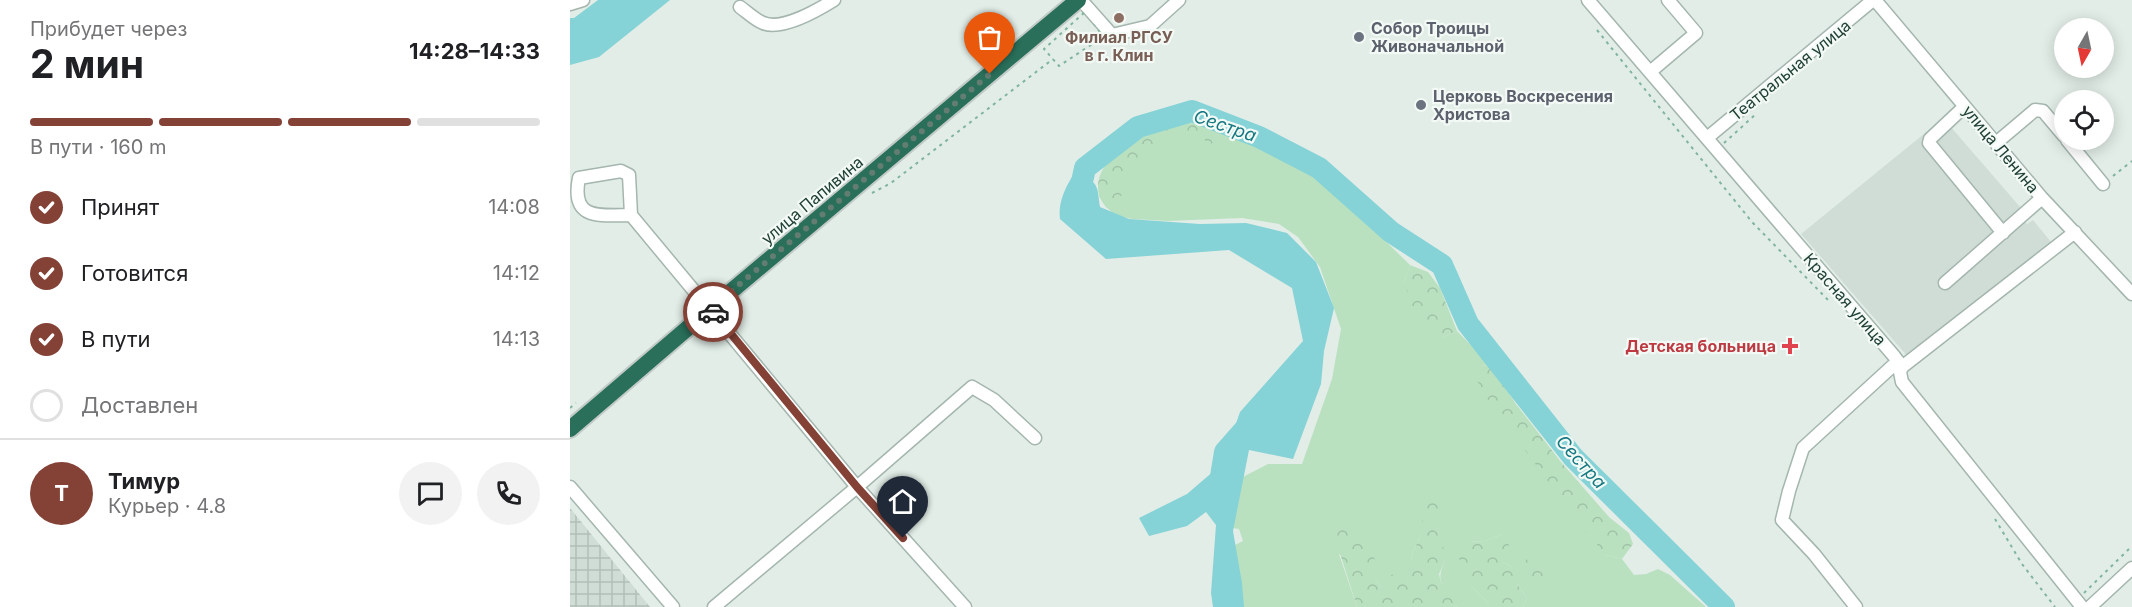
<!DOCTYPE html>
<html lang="ru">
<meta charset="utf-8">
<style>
:root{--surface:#fff;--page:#f2f2f2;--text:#202124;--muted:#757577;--line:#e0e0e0;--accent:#844237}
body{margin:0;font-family:Inter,sans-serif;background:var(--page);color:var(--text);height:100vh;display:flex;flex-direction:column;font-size:22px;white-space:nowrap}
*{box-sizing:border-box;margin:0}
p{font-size:20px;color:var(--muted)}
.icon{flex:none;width:33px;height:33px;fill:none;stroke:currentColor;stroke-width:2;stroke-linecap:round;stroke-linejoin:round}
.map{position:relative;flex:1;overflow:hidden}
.details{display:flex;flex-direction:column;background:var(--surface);width:570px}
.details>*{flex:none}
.needle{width:39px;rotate:189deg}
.buttons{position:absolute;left:1484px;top:18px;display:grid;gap:12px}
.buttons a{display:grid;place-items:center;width:60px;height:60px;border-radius:50%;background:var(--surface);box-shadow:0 3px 15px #0003;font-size:30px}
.pin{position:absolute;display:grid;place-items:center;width:51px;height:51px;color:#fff;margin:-62px -26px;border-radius:50% 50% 50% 0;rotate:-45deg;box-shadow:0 0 6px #0007}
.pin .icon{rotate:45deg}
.courier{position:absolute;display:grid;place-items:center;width:60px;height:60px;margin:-30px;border:4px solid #844237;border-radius:50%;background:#fff;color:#222;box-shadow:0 2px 8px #0007}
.summary em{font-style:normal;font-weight:700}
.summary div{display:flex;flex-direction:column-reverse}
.summary{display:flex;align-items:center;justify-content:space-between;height:102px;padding:0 30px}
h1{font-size:39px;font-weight:700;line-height:45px}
.bar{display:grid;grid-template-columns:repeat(4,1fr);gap:9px 6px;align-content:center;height:72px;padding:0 30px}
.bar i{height:8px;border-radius:4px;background:var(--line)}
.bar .on{background:var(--accent)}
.bar p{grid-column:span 4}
.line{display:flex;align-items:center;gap:15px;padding:0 30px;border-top:2px solid var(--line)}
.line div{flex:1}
.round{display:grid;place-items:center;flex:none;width:63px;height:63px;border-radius:32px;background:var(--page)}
ol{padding:0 30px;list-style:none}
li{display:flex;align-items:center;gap:18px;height:66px}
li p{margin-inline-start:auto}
li .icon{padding:6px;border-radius:50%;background:var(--accent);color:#fff;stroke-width:4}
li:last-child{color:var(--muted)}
li i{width:33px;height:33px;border:3px solid var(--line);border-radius:50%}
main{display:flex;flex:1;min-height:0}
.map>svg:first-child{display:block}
</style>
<main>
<section class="details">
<div class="summary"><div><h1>2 мин</h1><p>Прибудет через</p></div><em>14:28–14:33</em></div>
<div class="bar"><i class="on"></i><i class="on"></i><i class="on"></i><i></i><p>В пути · 160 m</p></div>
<ol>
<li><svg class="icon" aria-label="check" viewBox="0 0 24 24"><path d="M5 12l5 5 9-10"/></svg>Принят<p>14:08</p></li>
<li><svg class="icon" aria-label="check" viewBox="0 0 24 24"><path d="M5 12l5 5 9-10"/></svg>Готовится<p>14:12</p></li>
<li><svg class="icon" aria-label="check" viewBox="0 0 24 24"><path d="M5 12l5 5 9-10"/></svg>В пути<p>14:13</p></li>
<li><i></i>Доставлен</li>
</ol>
<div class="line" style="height:108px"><b class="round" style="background:var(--accent);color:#fff">Т</b><div><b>Тимур</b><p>Курьер · 4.8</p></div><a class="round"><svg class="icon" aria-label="chat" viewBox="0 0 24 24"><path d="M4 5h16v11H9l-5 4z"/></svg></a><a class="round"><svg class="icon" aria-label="phone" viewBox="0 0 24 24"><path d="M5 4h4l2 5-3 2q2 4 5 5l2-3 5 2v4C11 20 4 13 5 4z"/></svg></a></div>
</section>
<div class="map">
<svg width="1562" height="607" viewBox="0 0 1562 607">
<defs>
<pattern id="industrial-grid" width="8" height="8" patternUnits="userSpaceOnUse" patternTransform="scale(1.5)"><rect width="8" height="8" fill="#d0ddd6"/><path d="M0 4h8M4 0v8" fill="none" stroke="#b2bfb8"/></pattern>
<pattern id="forest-crowns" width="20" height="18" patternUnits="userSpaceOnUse" patternTransform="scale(1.5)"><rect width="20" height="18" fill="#b9e1c0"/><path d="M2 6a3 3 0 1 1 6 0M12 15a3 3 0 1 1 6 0" fill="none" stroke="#9fc2a6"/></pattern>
</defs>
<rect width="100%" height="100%" fill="#e2ede7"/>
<path fill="#d0ddd6" d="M 1371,120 L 1377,128 L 1380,126 L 1451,208 L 1447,213 L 1457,224 L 1463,220 L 1481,242 L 1339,358 L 1231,234 Z"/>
<path fill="url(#industrial-grid)" d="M 0,508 L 80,607 L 0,607 Z"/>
<path fill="#b9e1c0" d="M 614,123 L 636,124 L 654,128 L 708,153 L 750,177 L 840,265 L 834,282 L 872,338 L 887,331 L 921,366 L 910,365 L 1036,555 L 1052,559 L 1064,575 L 1076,574 L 1088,569 L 1100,575 L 1136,607 L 953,607 L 957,598 L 947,584 L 942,567 L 933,562 L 933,534 L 915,541 L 900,542 L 901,586 L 919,604 L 919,607 L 887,607 C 874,589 864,583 875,561 L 854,521 L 850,537 L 841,556 L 844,573 L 837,579 L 812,588 L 805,579 L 769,554 L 787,607 L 673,607 L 663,546 L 673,541 L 669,529 L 656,527 L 669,479 L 698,464 L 732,464 L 762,379 L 771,329 L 750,267 L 728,237 L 709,224 L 672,218 L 598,221 L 562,219 L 545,215 L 536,207 L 529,196 L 529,181 L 538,160 L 565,140 L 588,129 Z"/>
<path fill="url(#forest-crowns)" d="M 614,123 L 636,124 L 651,135 L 641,144 C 636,141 630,137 624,136 C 596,129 564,152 556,179 C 552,190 552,199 546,209 L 536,207 C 534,204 530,199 529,195 C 521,163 562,140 586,130 C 595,126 605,125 614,123 Z
M 840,265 L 858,272 L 870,288 L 887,331 L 872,338 L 844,312 L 834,282 Z
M 910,365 L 921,366 L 946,404 L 991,462 L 1039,517 L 1059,533 L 1063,544 L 1052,559 L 1036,555 L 1007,521 L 913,393 L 904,374 Z
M 865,493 L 871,511 L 862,527 L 872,538 L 875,561 L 869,574 L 871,583 L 887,607 L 787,607 L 761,525 L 770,511 L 783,526 L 806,561 L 805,579 L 812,588 L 816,580 L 828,569 L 837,579 L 843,573 L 841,556 L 850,537 L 855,501 Z
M 933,534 L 943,553 L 933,562 L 942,567 L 963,556 L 982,570 L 970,583 L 947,584 L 957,598 L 953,607 L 919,607 L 919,604 L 901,586 L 888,557 L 900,542 L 915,541 Z"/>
<path fill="#85d2d7" d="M 28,0 L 100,0 L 29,57 L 0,65 L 0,18 L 4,18 Z
M 510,175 C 530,182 527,189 530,207 L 559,219 L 630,224 L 676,223 L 717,233 L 746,262 L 764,308 L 754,351 L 751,384 L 723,459 L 679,450 L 663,531 L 672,583 L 674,607 L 643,607 L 641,593 L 646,525 L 636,512 L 617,526 L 579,536 L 569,518 L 617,494 L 652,464 L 670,412 L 733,341 L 722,288 L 659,250 L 536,259 L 490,219 C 488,204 494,190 502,177 Z"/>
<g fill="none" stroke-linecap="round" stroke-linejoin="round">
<path stroke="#85d2d7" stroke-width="22" d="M 507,205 L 515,168 L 568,127 L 622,111 L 689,137 L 749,168 L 821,232 L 872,265 L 898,324 L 1003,457 L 1154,607
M 648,495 L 655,452 L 677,427"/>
<g stroke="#a4b6ae" stroke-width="15">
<path id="minor" d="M 511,0 L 542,35 L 580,26 L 609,0
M 1018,0 L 1324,356 L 1332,367 L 1330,372 L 1332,382 L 1512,607
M 1305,0 L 1472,198 L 1562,294
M 0,4 L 13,0
M 170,7 C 177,12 185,20 193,23 C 212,31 248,10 264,0
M 1080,72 L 1126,33 L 1098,0
M 1394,107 L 1360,139 L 1359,143 L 1433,233
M 1137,138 L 1303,0
M 1497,140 L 1533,184
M 1426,143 L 1465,110 L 1473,111 L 1494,136
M 61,215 C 32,215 0,222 9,178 L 51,171 L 59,175 L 61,215 L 287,487 L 395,607
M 1375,283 L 1472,198
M 1332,367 L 1505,232
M 0,487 L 103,607
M 144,607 L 287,487 L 402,387 L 424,400 L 465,438
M 1286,607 L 1244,554 L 1212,520 L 1219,491 L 1233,448 L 1328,361
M 1520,607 L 1562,568"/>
</g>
<g stroke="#c1cac6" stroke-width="20">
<path id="highway" d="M 0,429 L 140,309 L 508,0"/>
</g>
<path stroke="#7fb49f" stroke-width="2" stroke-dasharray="3 4.5" stroke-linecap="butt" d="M 516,11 L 533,37 L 489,66 L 474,49 Z
M 1027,30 L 1182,222 L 1261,303
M 1154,143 L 1186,114
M 1543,176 L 1562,161
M 302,193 L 321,183 L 483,59
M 0,408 L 6,403
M 1425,519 L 1452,564 L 1485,607
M 1514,593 L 1562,546"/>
<use href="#minor" stroke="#fff" stroke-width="12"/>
<use href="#highway" stroke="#296f5a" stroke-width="16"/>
</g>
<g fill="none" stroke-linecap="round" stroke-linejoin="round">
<path stroke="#647d73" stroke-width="6" stroke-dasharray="0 10.8" d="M 143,312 L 140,309 L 420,74"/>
<path stroke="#844237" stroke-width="8" d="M 143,312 L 287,487 L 333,538"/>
</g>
<circle fill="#8d6e63" stroke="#f3f9f5" stroke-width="2" cx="549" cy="18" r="6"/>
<g fill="#6b7280" stroke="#f3f9f5" stroke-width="2">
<circle cx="789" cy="37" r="6"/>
<circle cx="851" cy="105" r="6"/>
</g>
<path fill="#e0444e" stroke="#f3f9f5" stroke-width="2" d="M1217 337h6v6h6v6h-6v6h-6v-6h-6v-6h6z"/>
<g text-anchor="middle" stroke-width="4.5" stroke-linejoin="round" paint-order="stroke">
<g font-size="16" font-weight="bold" fill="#5b616d" stroke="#f3f9f5" text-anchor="start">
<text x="801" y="34">Собор Троицы<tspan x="801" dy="18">Живоначальной</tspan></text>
<text x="863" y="102">Церковь Воскресения<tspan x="863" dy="18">Христова</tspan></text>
</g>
<g font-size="16" font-weight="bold" fill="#785e54" stroke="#f3f9f5">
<text x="549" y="43">Филиал РГСУ<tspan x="549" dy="18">в г. Клин</tspan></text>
</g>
<g font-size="16" fill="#204035" stroke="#f3f9f5">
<text transform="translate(1220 70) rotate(-39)" y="6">Театральная улица</text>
<text transform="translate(1431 149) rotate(50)" y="6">улица Ленина</text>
<text transform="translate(242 200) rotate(-40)" y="6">улица Папивина</text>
<text transform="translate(1275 299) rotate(49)" y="6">Красная улица</text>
</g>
<g font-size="16" font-weight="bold" fill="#be3a42" stroke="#f3f9f5" text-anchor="end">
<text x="1206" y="352">Детская больница</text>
</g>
<g font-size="18" font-style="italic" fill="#147982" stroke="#f3f9f5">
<text transform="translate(655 126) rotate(19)" y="6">Сестра</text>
<text transform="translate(1011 462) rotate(48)" y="6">Сестра</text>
</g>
</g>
</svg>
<div class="buttons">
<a><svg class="needle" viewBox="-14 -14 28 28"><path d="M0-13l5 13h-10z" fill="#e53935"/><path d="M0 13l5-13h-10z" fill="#757577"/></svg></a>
<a><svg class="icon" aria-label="locate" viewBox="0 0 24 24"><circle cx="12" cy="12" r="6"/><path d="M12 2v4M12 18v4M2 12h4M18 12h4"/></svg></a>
</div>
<div class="pin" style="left:420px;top:74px;background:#ea580c"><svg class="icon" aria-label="bag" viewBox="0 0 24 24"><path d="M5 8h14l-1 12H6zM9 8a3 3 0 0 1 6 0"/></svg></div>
<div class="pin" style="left:333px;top:538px;background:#1f2937"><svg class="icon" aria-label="home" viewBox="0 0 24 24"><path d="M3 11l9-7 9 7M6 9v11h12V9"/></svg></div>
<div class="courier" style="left:143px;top:312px"><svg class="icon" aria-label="car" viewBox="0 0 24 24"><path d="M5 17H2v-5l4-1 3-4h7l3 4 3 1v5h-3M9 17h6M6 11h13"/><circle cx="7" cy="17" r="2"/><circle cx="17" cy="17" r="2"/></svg></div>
</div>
</main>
